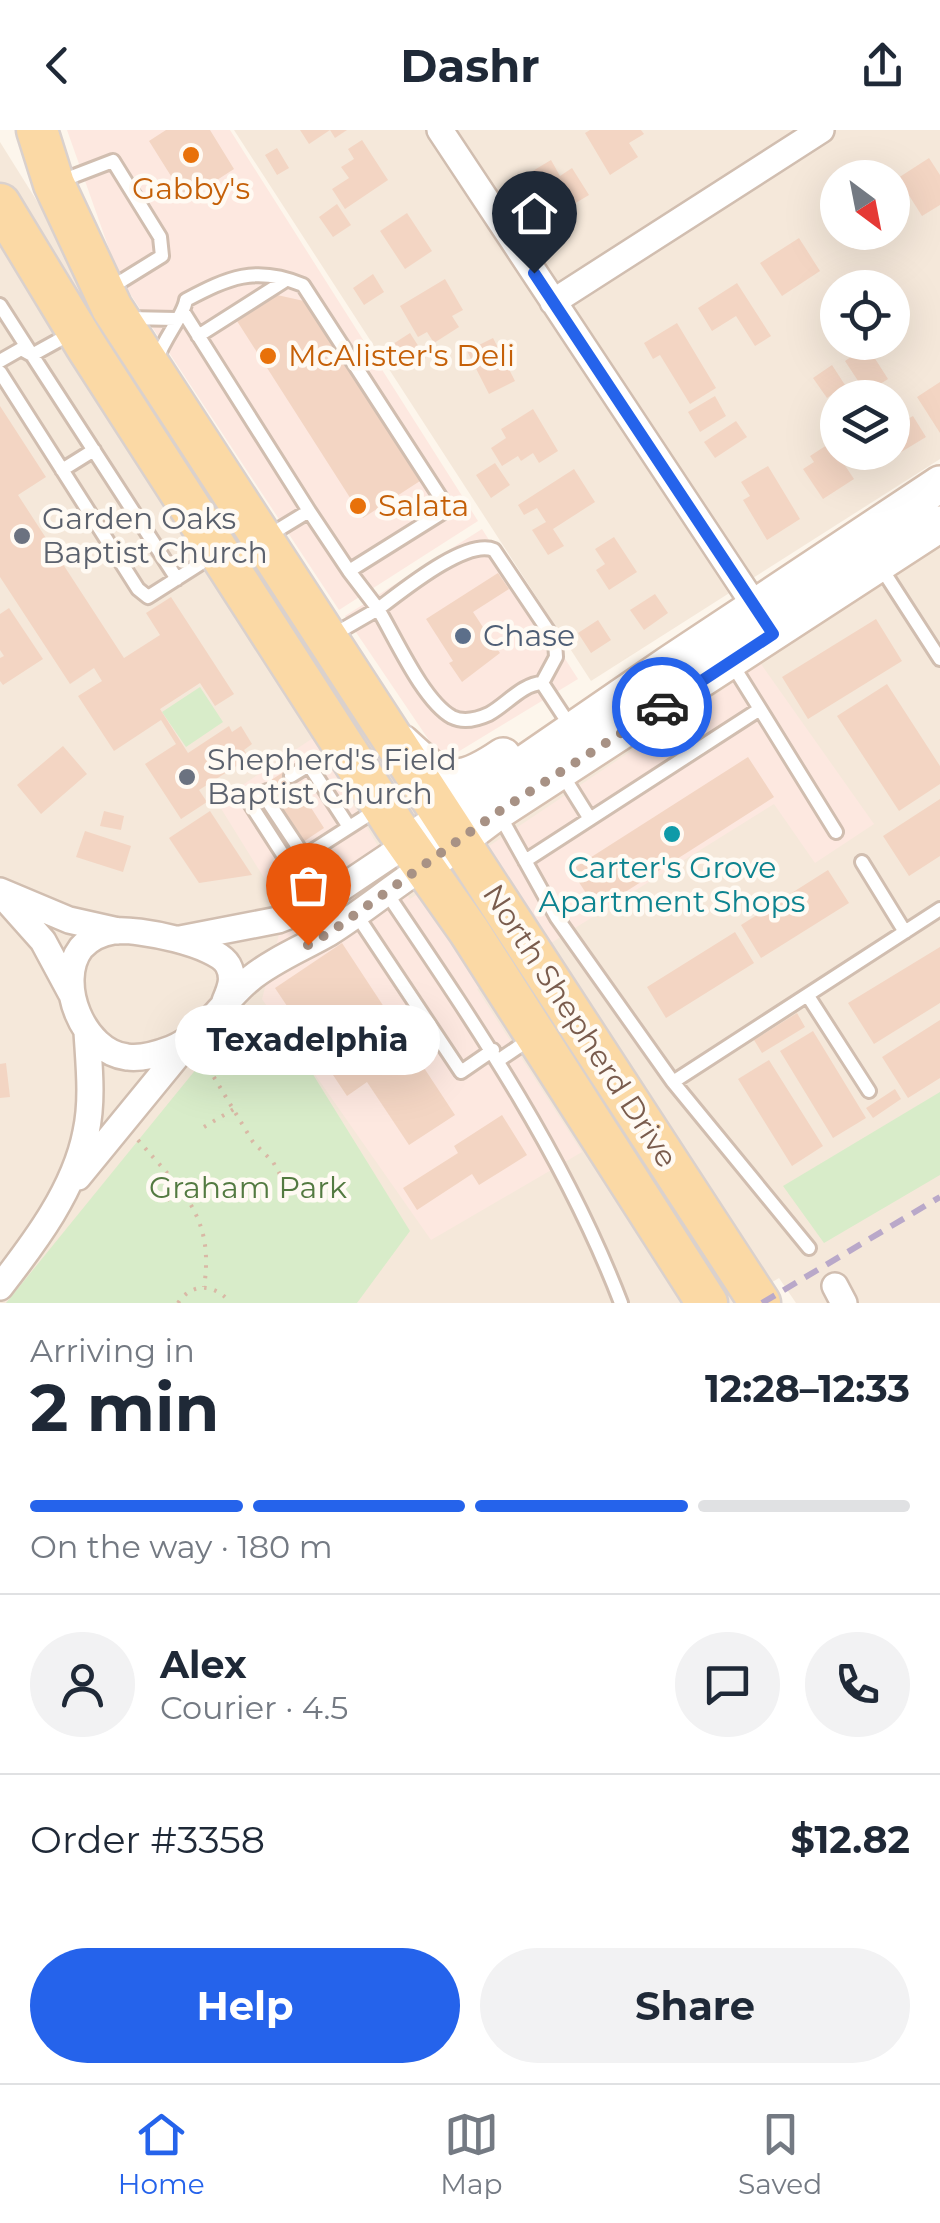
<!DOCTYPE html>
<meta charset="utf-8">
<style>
:root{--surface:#fff;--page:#f2f2f3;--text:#1f2937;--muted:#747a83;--line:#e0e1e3;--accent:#2563eb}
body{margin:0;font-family:Montserrat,sans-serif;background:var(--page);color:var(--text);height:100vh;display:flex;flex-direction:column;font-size:38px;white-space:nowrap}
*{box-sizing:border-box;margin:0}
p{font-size:32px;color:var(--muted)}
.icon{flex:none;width:55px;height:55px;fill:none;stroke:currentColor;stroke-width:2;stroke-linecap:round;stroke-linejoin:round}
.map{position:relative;height:1173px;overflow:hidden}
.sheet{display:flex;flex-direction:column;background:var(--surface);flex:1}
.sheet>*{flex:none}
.needle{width:65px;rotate:148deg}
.tools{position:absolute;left:820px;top:30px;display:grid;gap:20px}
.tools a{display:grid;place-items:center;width:90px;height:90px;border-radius:50%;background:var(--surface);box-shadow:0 10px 40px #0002;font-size:50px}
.pin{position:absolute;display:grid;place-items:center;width:85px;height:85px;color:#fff;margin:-102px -42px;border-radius:50% 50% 50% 0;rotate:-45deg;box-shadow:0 0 10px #0007}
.pin .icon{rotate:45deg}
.courier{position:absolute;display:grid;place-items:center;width:100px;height:100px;margin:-50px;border:8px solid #2563eb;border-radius:50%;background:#fff;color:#222;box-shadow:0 2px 12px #0007}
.bubble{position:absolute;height:70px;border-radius:35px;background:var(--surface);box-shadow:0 10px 40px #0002;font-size:32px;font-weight:700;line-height:70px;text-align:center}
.summary em{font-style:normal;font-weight:700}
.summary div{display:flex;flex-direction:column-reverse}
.summary{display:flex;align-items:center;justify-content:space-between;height:170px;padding:0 30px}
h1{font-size:65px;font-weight:700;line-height:75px}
.bar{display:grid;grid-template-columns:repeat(4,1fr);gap:15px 10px;align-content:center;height:120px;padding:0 30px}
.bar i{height:12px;border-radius:8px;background:var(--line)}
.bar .on{background:var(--accent)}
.bar p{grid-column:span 4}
.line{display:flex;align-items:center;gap:25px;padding:0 30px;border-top:2px solid var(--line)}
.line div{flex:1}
.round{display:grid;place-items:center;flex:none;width:105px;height:105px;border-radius:52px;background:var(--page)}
.action{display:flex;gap:20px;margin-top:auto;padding:20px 30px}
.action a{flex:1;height:115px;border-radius:60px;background:var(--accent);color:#fff;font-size:40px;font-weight:700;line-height:115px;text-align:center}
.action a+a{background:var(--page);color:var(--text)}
header{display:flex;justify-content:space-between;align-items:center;height:130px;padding:0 30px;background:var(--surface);font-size:45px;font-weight:700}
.tabs{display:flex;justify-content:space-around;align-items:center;height:140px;border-top:2px solid var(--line);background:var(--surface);font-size:28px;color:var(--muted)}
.tabs a{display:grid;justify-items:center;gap:5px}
.tabs .on{color:var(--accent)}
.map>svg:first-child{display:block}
</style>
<header><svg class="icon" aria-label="back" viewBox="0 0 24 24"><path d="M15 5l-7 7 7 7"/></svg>Dashr<svg class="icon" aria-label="share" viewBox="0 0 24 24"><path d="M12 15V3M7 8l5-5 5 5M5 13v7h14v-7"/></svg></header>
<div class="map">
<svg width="940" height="1173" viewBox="0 0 940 1173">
<rect width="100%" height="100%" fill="#fdf6ec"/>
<path fill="#f5e8da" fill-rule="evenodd" d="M 234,0 L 940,0 L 940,329 L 591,551 ZM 838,48 L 892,48 L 892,102 L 838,102 ZM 838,158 L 892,158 L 892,212 L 838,212 ZM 838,268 L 892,268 L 892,322 L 838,322 Z
M 0,12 L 433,704 L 940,377 L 940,1173 L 796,1173 L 779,1148 L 738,1173 L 0,1173 Z"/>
<path fill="#fde8e0" d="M 67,0 L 230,0 L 478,391 L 339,480 L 119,147 Z
M 482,399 L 578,549 L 443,631 L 345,486 Z
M 761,534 L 874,694 L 815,733 L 774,674 L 477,859 L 582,1022 L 431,1110 L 262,869 L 285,782 L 217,672 L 313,608 L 410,769 Z"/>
<path fill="#d8ecc9" d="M 200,557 L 223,592 L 186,617 L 162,582 Z
M 236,890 L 301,925 L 410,1101 L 357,1173 L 6,1173 Z
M 940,962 L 940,1045 L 824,1113 L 783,1056 Z"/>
<path fill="#f3d5c3" d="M 166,0 L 210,0 L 234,39 L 186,70 L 149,11 Z
M 300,0 L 347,0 L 335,8 L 330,0 L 309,14 Z
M 590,0 L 641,0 L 644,4 L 629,13 L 638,27 L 610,45 L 585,3 Z
M 362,10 L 388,50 L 345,79 L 332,59 L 349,48 L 341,37 L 354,29 L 348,19 Z
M 277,18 L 289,38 L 277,45 L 265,25 Z
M 929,28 L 940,45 L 940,75 L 922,86 L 898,48 Z
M 551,30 L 560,46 L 572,38 L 589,65 L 557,84 L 531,42 Z
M 337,74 L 351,95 L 333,107 L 319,87 Z
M 407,83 L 432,121 L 405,139 L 380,101 Z
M 843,102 L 874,102 L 876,105 L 853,119 Z
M 799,108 L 820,141 L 782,166 L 760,133 Z
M 373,144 L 384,162 L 364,175 L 353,158 Z
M 445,149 L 463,180 L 452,186 L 459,197 L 434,213 L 427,202 L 418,207 L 400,176 Z
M 737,153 L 771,206 L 755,216 L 736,186 L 712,201 L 698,178 Z
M 277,165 L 304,171 L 420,351 L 363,388 L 237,191 Z
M 677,193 L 716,258 L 690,274 L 660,225 L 653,229 L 644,213 Z
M 410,203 L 426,228 L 409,239 L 393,214 Z
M 493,208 L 515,251 L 489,264 L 467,221 Z
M 867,216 L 888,249 L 866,263 L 845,231 Z
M 832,235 L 845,255 L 827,268 L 813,248 Z
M 940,252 L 940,303 L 917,267 Z
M 715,266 L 726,286 L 700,302 L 688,282 Z
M 892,272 L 904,291 L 913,286 L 926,307 L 883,333 L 877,322 L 892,322 Z
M 0,276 L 46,347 L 18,365 L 124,528 L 160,505 L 146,483 L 171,467 L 234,564 L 215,576 L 200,553 L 160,579 L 188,623 L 229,596 L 232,602 L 241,596 L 252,614 L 244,620 L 249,628 L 199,660 L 207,672 L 181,689 L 145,634 L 176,614 L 161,590 L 114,621 L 78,566 L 102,551 L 94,538 L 70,554 L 0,447 Z
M 533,279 L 558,321 L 539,333 L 533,323 L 521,331 L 518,326 L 502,336 L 491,318 L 506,308 L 501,299 Z
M 736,291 L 747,307 L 715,328 L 704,312 Z
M 830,313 L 854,349 L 823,369 L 803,339 L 814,332 L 810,326 Z
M 495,333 L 510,355 L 491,368 L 476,345 Z
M 768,336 L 800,389 L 767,410 L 743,370 L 750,366 L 741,352 Z
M 574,339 L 595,372 L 553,399 L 564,416 L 548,425 L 532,400 L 546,392 L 537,378 L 524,385 L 518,375 Z
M 614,407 L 637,442 L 609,460 L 596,440 L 605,434 L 595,419 Z
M 498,443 L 509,459 L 473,482 L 500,523 L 462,552 L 449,533 L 453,531 L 426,489 Z
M 655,464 L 668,483 L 644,500 L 630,480 Z
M 9,478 L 43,529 L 3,555 L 0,551 L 0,528 L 4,526 L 0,520 L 0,484 Z
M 876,489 L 902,531 L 808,589 L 782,547 Z
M 598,490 L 611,510 L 591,523 L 578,503 Z
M 887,554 L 940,636 L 940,654 L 899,681 L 837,586 Z
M 63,616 L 87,644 L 41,684 L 17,655 Z
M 748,627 L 774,667 L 597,780 L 571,740 Z
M 287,640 L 324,698 L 303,712 L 263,655 Z
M 940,669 L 940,726 L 909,746 L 883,706 Z
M 104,681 L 124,686 L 121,700 L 100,696 Z
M 210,681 L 252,745 L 199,753 L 169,708 Z
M 85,701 L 131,716 L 123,742 L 76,727 Z
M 828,740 L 849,773 L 761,828 L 741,795 Z
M 735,802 L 754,833 L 666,888 L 647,857 Z
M 342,813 L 455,985 L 409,1015 L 367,952 L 347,966 L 275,858 Z
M 940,817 L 940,873 L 874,914 L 848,873 Z
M 797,883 L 805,897 L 762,923 L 754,910 Z
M 940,890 L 940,948 L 908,968 L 882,927 Z
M 813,901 L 866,988 L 833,1008 L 780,921 Z
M 769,930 L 823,1016 L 792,1036 L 738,949 Z
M 6,933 L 10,967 L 0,968 L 0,934 Z
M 895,959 L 901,969 L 873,988 L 866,978 Z
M 502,985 L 527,1025 L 479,1055 L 472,1044 L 417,1080 L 403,1058 L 458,1023 L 454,1016 Z"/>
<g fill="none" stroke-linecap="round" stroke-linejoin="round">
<g stroke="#d1beb0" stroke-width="18">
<path id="service" d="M 61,51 L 113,31 L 160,107 L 162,126 L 107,160
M 0,175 L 32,225 L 70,204
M 184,183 L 309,381
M 128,188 L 176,189
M 198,206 L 286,150
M 157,229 C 164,208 184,185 186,170 C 228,148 255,135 303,155 L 448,379 L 349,441 L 309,381 L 268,406
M 0,231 L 21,219 L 32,225 L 177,449
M 0,242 L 138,459 L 148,467 L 214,425
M 62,340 L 94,320
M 880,436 L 940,529
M 349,441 L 378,479 C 401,462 466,408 494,420 L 555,511 L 556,527 L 542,553
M 333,505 L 378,479 C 395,507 423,571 452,587 C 464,593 478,589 489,584 C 506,575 522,554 542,553 L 563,585
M 760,579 L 836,702
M 562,644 L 590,689
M 291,646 L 309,635 L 349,697
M 267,661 L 263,664 L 304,726
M 263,664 L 249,672 L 332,801
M 499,684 L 557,788 L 673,952 L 809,1118
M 525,731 L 760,579 L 732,534
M 862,732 L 905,802
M 290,735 L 376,680
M 386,762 C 475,894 564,1024 621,1173
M 356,784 L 461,942 L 493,920
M 808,866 L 869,961
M 499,930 L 530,909
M 673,952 L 940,779"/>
</g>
<g stroke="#d1beb0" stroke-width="30">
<path id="minor" d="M 440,0 L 763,488
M 553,172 L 821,0
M 0,761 L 69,790 L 118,801
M 3,766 L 43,811 L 71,863
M 180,809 L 278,790 L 316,775 L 407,714
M 225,871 C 230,859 235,848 228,835 C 217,814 137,798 114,801 C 101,803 90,808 81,818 C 55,852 83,922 127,927 C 141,929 158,924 171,919 C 204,906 223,871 250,849 C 273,830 303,818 329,803 C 361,783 391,758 423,737
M 78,1047 L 186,915
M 835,1156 L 844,1173
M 0,1157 C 35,1112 75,1059 86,1002 C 93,970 89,935 87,902"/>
</g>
<g stroke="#d6c0b0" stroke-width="40">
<path id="secondary" d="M 402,613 C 443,651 453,660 503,626
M 407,714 L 669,534 L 940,354
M 436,728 L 497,682 L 940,394"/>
</g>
<g stroke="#dad1cd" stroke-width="45">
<path id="primary" d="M 37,0 L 54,54 L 112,178 L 760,1173
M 0,74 L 86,216 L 395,696 L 469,801 L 707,1173"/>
</g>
<path stroke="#d9b8a5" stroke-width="4" stroke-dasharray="2.5 8" stroke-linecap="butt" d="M 203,929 L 253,1012 L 273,1032 L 285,1053 L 290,1049
M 204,997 L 234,979
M 138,1010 C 181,1060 215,1086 204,1157
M 167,1070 L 180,1062
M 178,1173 C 190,1155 209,1153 225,1167"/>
<use href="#service" stroke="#fff" stroke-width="12"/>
<use href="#minor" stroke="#fff" stroke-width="25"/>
<use href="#secondary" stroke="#fff" stroke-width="35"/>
<use href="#primary" stroke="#fbd9a5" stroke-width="40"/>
<path stroke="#b9a8c9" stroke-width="6" stroke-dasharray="15 10" stroke-linecap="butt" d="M 762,1173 L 940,1067"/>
</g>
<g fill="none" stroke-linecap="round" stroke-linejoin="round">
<path stroke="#a89285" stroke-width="10" stroke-dasharray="0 18" d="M 308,815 L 332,801 L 498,682 L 662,577"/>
<path stroke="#2563eb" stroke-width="12" d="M 534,143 L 773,504 L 662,577"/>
</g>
<g fill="#e8710a" stroke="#fffaf3" stroke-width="4">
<circle cx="191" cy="25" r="10"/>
<circle cx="268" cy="226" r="10"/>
<circle cx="358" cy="376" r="10"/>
</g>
<g fill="#6b7280" stroke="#fffaf3" stroke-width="4">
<circle cx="22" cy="406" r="10"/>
<circle cx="187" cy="647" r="10"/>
</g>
<circle fill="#5c6f8a" stroke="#fffaf3" stroke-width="4" cx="463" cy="506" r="10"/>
<circle fill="#0f9aa8" stroke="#fffaf3" stroke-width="4" cx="672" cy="704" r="10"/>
<g text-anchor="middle" stroke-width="9" stroke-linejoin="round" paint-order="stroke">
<g font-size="30" fill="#c56008" stroke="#fffaf3" text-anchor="start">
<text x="191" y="69" text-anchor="middle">Gabby's</text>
<text x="288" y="236">McAlister's Deli</text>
<text x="378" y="386">Salata</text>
</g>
<g font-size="30" fill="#5b616d" stroke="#fffaf3" text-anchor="start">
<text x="42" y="399">Garden Oaks<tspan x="42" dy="34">Baptist Church</tspan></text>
<text x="207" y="640">Shepherd's Field<tspan x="207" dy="34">Baptist Church</tspan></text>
</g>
<g font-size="30" fill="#4e5e75" stroke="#fffaf3" text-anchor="start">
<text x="483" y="516">Chase</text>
</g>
<g font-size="30" fill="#0d838f" stroke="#fffaf3">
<text x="672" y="748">Carter's Grove<tspan x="672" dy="34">Apartment Shops</tspan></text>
</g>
<g font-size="30" fill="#7a5c4d" stroke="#fffaf3">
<text transform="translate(580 896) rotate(57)" y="10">North Shepherd Drive</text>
</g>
<g font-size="30" fill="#537a41" stroke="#fffaf3">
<text x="248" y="1068">Graham Park</text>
</g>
</g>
</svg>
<div class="tools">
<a><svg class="needle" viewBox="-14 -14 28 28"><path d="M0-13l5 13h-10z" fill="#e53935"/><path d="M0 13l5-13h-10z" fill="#747a83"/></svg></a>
<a><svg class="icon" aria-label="locate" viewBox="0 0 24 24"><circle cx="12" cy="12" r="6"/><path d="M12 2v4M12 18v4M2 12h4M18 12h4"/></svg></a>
<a><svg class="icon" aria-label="layers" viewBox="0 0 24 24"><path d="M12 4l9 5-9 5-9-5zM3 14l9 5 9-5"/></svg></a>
</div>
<div class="pin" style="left:308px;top:815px;background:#ea580c"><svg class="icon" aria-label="bag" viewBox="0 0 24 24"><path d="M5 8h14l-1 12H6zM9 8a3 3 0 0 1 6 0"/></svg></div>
<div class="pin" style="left:534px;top:143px;background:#1f2937"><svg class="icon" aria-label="home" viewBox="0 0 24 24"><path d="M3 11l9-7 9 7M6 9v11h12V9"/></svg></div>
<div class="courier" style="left:662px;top:577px"><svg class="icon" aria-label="car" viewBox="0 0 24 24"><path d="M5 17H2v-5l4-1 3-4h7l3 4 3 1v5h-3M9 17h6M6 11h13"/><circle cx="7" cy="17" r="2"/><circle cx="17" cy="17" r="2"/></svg></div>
<div class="bubble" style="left:175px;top:875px;width:265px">Texadelphia</div>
</div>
<section class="sheet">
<div class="summary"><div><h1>2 min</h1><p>Arriving in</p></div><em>12:28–12:33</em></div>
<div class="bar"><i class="on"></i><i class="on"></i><i class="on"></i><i></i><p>On the way · 180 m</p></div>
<div class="line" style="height:180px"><a class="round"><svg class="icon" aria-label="person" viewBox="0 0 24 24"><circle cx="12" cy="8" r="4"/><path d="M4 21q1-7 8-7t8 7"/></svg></a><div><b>Alex</b><p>Courier · 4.5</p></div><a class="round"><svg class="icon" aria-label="chat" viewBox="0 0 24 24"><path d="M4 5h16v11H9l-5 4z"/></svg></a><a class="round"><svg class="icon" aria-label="phone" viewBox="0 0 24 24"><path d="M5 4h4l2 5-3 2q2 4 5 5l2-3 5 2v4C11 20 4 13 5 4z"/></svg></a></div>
<div class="line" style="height:130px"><div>Order #3358</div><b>$12.82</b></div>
<div class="action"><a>Help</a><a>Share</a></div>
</section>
<nav class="tabs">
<a class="on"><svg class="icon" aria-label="home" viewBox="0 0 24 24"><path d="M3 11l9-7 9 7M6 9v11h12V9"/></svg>Home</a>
<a><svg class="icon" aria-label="map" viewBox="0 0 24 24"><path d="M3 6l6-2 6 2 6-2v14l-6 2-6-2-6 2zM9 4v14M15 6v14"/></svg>Map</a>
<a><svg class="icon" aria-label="saved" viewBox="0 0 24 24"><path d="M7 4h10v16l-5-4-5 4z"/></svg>Saved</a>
</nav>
